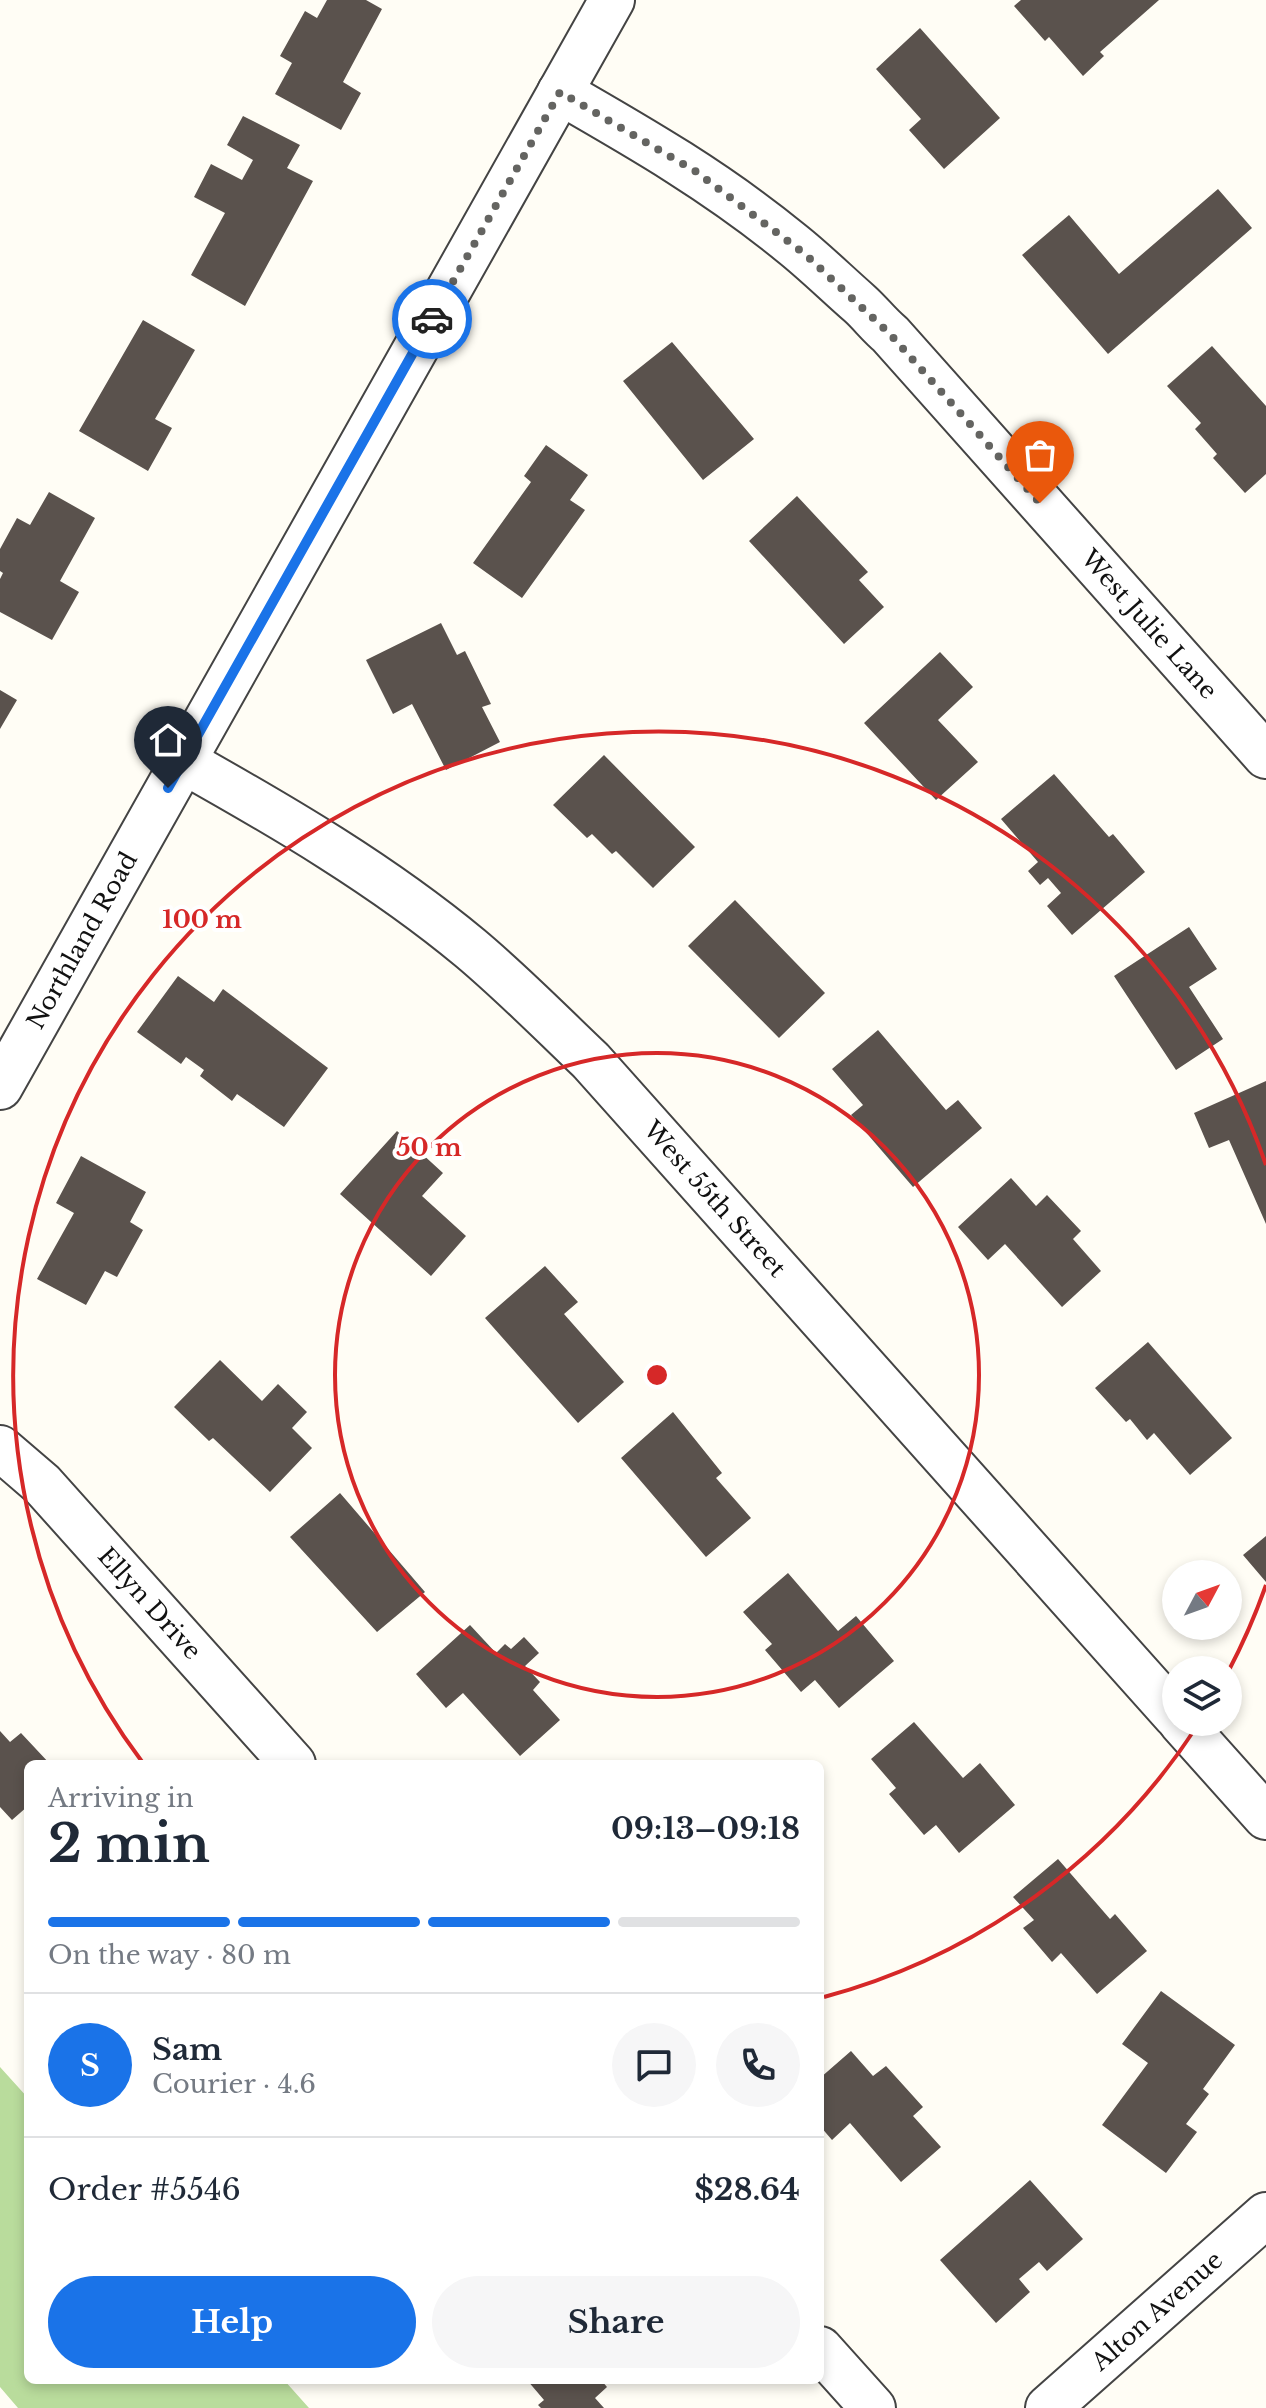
<!DOCTYPE html>
<meta charset="utf-8">
<style>
:root{--surface:#fff;--page:#f6f6f7;--text:#1f2937;--muted:#747a83;--line:#e0e1e3;--accent:#1a73e8}
body{margin:0;font-family:"Libre Baskerville",serif;background:var(--page);color:var(--text);height:100vh;display:flex;flex-direction:column;font-size:30px;white-space:nowrap}
*{box-sizing:border-box;margin:0}
p{font-size:26px;color:var(--muted)}
.icon{flex:none;width:44px;height:44px;fill:none;stroke:currentColor;stroke-width:2;stroke-linecap:round;stroke-linejoin:round}
.map{position:relative;flex:1;overflow:hidden}
.panel{position:absolute;left:24px;top:1760px;width:800px;height:624px;display:flex;flex-direction:column;background:var(--surface);border-radius:12px;box-shadow:0 4px 12px #0003}
.panel>*{flex:none}
.needle{width:52px;rotate:49deg}
.tools{position:absolute;left:1162px;top:1560px;display:grid;gap:16px}
.tools a{display:grid;place-items:center;width:80px;height:80px;border-radius:50%;background:var(--surface);box-shadow:0 4px 12px #0003;font-size:40px}
.pin{position:absolute;display:grid;place-items:center;width:68px;height:68px;color:#fff;margin:-82px -34px;border-radius:50% 50% 50% 0;rotate:-45deg;box-shadow:0 0 8px #0007}
.pin .icon{rotate:45deg}
.courier{position:absolute;display:grid;place-items:center;width:80px;height:80px;margin:-40px;border:6px solid #1a73e8;border-radius:50%;background:#fff;color:#222;box-shadow:0 2px 10px #0007}
.head em{font-style:normal;font-weight:800}
.head div{display:flex;flex-direction:column-reverse}
.head{display:flex;align-items:center;justify-content:space-between;height:136px;padding:0 24px}
h1{font-size:52px;font-weight:800;line-height:60px}
.bar{display:grid;grid-template-columns:repeat(4,1fr);gap:12px 8px;align-content:center;height:96px;padding:0 24px}
.bar i{height:10px;border-radius:6px;background:var(--line)}
.bar .current{background:var(--accent)}
.bar p{grid-column:span 4}
.line{display:flex;align-items:center;gap:20px;padding:0 24px;border-top:2px solid var(--line)}
.line div{flex:1}
.round{display:grid;place-items:center;flex:none;width:84px;height:84px;border-radius:42px;background:var(--page)}
.primary-button{display:flex;gap:16px;margin-top:auto;padding:16px 24px}
.primary-button a{flex:1;height:92px;border-radius:48px;background:var(--accent);color:#fff;font-size:32px;font-weight:800;line-height:92px;text-align:center}
.primary-button a+a{background:var(--page);color:var(--text)}
.map>svg:first-child{display:block}
</style>
<div class="map">
<svg width="1266" height="2408" viewBox="0 0 1266 2408">
<rect width="100%" height="100%" fill="#fffdf5"/>
<path fill="#b9dc9c" d="M 0,2067 L 28,2098 L 28,2380 L 284,2380 L 309,2408 L 18,2408 L 0,2387 Z"/>
<path fill="#5a524d" d="M 327,0 L 366,0 L 382,9 L 343,82 L 361,93 L 341,130 L 275,94 L 292,63 L 280,56 L 305,11 L 317,18 Z
M 1021,0 L 1159,0 L 1100,52 L 1104,56 L 1083,76 L 1049,37 L 1045,41 L 1014,6 Z
M 920,28 L 1000,118 L 944,169 L 909,130 L 921,119 L 876,69 Z
M 243,116 L 300,145 L 287,168 L 313,181 L 245,306 L 191,275 L 225,213 L 194,197 L 211,164 L 242,180 L 253,160 L 227,145 Z
M 1218,189 L 1252,228 L 1108,354 L 1022,255 L 1069,215 L 1119,274 Z
M 143,320 L 195,350 L 155,419 L 172,428 L 148,471 L 79,431 Z
M 672,342 L 754,439 L 703,480 L 623,381 Z
M 1212,346 L 1266,406 L 1266,474 L 1245,493 L 1213,458 L 1217,454 L 1195,429 L 1201,423 L 1167,386 Z
M 546,445 L 588,475 L 570,500 L 585,510 L 522,598 L 473,563 L 531,482 L 524,476 Z
M 49,492 L 95,518 L 60,581 L 79,592 L 52,640 L 0,612 L 0,579 L 3,573 L 0,571 L 0,549 L 17,518 L 30,525 Z
M 797,496 L 868,572 L 859,580 L 884,607 L 844,644 L 749,541 Z
M 441,623 L 457,655 L 465,651 L 491,704 L 482,707 L 500,742 L 446,770 L 412,704 L 393,714 L 366,660 Z
M 940,652 L 973,687 L 938,720 L 978,762 L 936,800 L 864,723 Z
M 0,690 L 17,700 L 0,729 Z
M 604,755 L 695,847 L 653,888 L 616,851 L 612,854 L 592,834 L 587,838 L 553,805 Z
M 1054,774 L 1109,837 L 1113,834 L 1145,872 L 1072,935 L 1047,906 L 1061,893 L 1048,878 L 1040,885 L 1028,871 L 1038,862 L 1001,819 Z
M 735,900 L 825,993 L 779,1038 L 688,946 Z
M 1189,927 L 1217,969 L 1189,987 L 1223,1039 L 1176,1070 L 1114,976 Z
M 178,976 L 214,1002 L 223,989 L 328,1068 L 284,1127 L 237,1094 L 232,1101 L 200,1076 L 204,1070 L 186,1057 L 181,1064 L 137,1032 Z
M 878,1030 L 946,1110 L 958,1100 L 982,1128 L 913,1187 L 851,1115 L 863,1105 L 832,1069 Z
M 1266,1081 L 1266,1224 L 1229,1140 L 1209,1148 L 1194,1113 Z
M 397,1131 L 443,1173 L 422,1196 L 466,1236 L 431,1276 L 340,1194 Z
M 81,1156 L 146,1192 L 130,1222 L 143,1230 L 117,1277 L 105,1271 L 86,1305 L 37,1279 L 74,1213 L 56,1203 Z
M 1011,1178 L 1036,1206 L 1047,1195 L 1081,1231 L 1073,1239 L 1101,1271 L 1062,1307 L 1005,1244 L 988,1260 L 958,1227 Z
M 545,1266 L 578,1302 L 564,1314 L 624,1382 L 578,1423 L 485,1318 Z
M 1148,1342 L 1232,1438 L 1190,1475 L 1154,1433 L 1147,1440 L 1130,1419 L 1126,1422 L 1095,1388 Z
M 220,1360 L 262,1401 L 278,1384 L 307,1412 L 292,1428 L 312,1448 L 270,1492 L 213,1438 L 209,1441 L 174,1407 Z
M 673,1412 L 722,1473 L 716,1478 L 751,1518 L 706,1557 L 621,1458 Z
M 340,1493 L 425,1592 L 377,1632 L 290,1537 Z
M 1266,1536 L 1266,1582 L 1243,1555 Z
M 788,1573 L 838,1631 L 856,1616 L 894,1661 L 839,1708 L 815,1680 L 801,1692 L 765,1650 L 772,1644 L 743,1612 Z
M 470,1625 L 496,1653 L 505,1644 L 511,1649 L 524,1637 L 539,1653 L 525,1666 L 540,1682 L 533,1690 L 560,1720 L 520,1756 L 463,1693 L 446,1708 L 416,1674 Z
M 914,1722 L 963,1778 L 980,1763 L 1015,1805 L 959,1853 L 936,1825 L 924,1835 L 889,1794 L 896,1788 L 871,1759 Z
M 0,1731 L 10,1742 L 21,1733 L 50,1764 L 28,1764 L 28,1806 L 12,1820 L 0,1807 Z
M 1058,1859 L 1110,1919 L 1115,1914 L 1147,1951 L 1097,1994 L 1061,1953 L 1052,1962 L 1023,1928 L 1034,1920 L 1013,1897 Z
M 1161,1991 L 1235,2045 L 1203,2089 L 1209,2094 L 1186,2124 L 1197,2132 L 1166,2173 L 1102,2125 L 1148,2063 L 1122,2044 Z
M 851,2051 L 873,2076 L 886,2066 L 923,2107 L 913,2116 L 941,2147 L 901,2182 L 850,2123 L 832,2140 L 820,2126 L 820,2078 Z
M 1030,2180 L 1083,2239 L 1047,2271 L 1039,2262 L 1019,2279 L 1030,2292 L 996,2323 L 940,2260 Z
M 527,2380 L 601,2380 L 607,2387 L 595,2398 L 604,2408 L 541,2408 L 538,2405 L 544,2400 Z"/>
<g fill="none" stroke-linecap="round" stroke-linejoin="round">
<g stroke="#444" stroke-width="48">
<g id="minor">
<path id="s1" d="M 560,92 C 642,139 718,183 791,243 C 815,262 837,284 860,304 C 871,314 879,325 890,334 L 1266,756"/>
<path id="s2" d="M 183,761 C 283,817 382,875 470,948 C 513,984 551,1023 591,1061 L 1176,1716"/>
<path id="s3" d="M 0,1087 L 612,0"/>
<path id="s4" d="M 0,1448 L 42,1484 L 293,1764"/>
<path d="M 1181,1722 L 1266,1817"/>
<path d="M 820,2349 L 873,2408"/>
<path id="s5" d="M 1048,2408 L 1266,2215"/>
</g>
</g>
<use href="#minor" stroke="#fff" stroke-width="44"/>
</g>
<g fill="none" stroke-linecap="round" stroke-linejoin="round">
<path stroke="#646461" stroke-width="8" stroke-dasharray="0 14.4" d="M 432,319 L 560,92 L 695,171 L 805,254 L 890,334 L 1040,503"/>
<path stroke="#1a73e8" stroke-width="10" d="M 168,788 L 432,319"/>
</g>
<g fill="none" stroke="#d62828" stroke-width="4">
<circle cx="657" cy="1375" r="322"/>
<path d="M1266 1585A644 644 0 0 1 1228 1672M1197 1726A644 644 0 0 1 824 1997M143 1763A644 644 0 1 1 1266 1165"/>
</g>
<g text-anchor="middle" stroke-width="8" stroke-linejoin="round" paint-order="stroke">
<g font-size="24" fill="#111" stroke="#fff">
<text dy="8" stroke="none"><textPath href="#s1" startOffset="800">West Julie Lane</textPath></text>
<text dy="8" stroke="none"><textPath href="#s3" startOffset="168">Northland Road</textPath></text>
<text dy="8" stroke="none"><textPath href="#s2" startOffset="694">West 55th Street</textPath></text>
<text dy="8" stroke="none"><textPath href="#s4" startOffset="216">Ellyn Drive</textPath></text>
<text dy="8" stroke="none"><textPath href="#s5" startOffset="146">Alton Avenue</textPath></text>
</g>
</g>
<circle cx="657" cy="1375" r="12" fill="#d62828" stroke="#fff" stroke-width="4"/>
<g font-size="24" text-anchor="middle" font-weight="bold" fill="#d62828" stroke="#fff" stroke-width="8" stroke-linejoin="round" paint-order="stroke">
<text x="202" y="928">100 m</text>
<text x="429" y="1156">50 m</text>
</g>
</svg>
<div class="tools">
<a><svg class="needle" viewBox="-14 -14 28 28"><path d="M0-13l5 13h-10z" fill="#e53935"/><path d="M0 13l5-13h-10z" fill="#747a83"/></svg></a>
<a><svg class="icon" aria-label="layers" viewBox="0 0 24 24"><path d="M12 4l9 5-9 5-9-5zM3 14l9 5 9-5"/></svg></a>
</div>
<div class="pin" style="left:1040px;top:503px;background:#ea580c"><svg class="icon" aria-label="bag" viewBox="0 0 24 24"><path d="M5 8h14l-1 12H6zM9 8a3 3 0 0 1 6 0"/></svg></div>
<div class="pin" style="left:168px;top:788px;background:#1f2937"><svg class="icon" aria-label="home" viewBox="0 0 24 24"><path d="M3 11l9-7 9 7M6 9v11h12V9"/></svg></div>
<div class="courier" style="left:432px;top:319px"><svg class="icon" aria-label="car" viewBox="0 0 24 24"><path d="M5 17H2v-5l4-1 3-4h7l3 4 3 1v5h-3M9 17h6M6 11h13"/><circle cx="7" cy="17" r="2"/><circle cx="17" cy="17" r="2"/></svg></div>
<section class="panel">
<div class="head"><div><h1>2 min</h1><p>Arriving in</p></div><em>09:13–09:18</em></div>
<div class="bar"><i class="current"></i><i class="current"></i><i class="current"></i><i></i><p>On the way · 80 m</p></div>
<div class="line" style="height:144px"><b class="round" style="background:var(--accent);color:#fff">S</b><div><b>Sam</b><p>Courier · 4.6</p></div><a class="round"><svg class="icon" aria-label="chat" viewBox="0 0 24 24"><path d="M4 5h16v11H9l-5 4z"/></svg></a><a class="round"><svg class="icon" aria-label="phone" viewBox="0 0 24 24"><path d="M5 4h4l2 5-3 2q2 4 5 5l2-3 5 2v4C11 20 4 13 5 4z"/></svg></a></div>
<div class="line" style="height:104px"><div>Order #5546</div><b>$28.64</b></div>
<div class="primary-button"><a>Help</a><a>Share</a></div>
</section>
</div>
